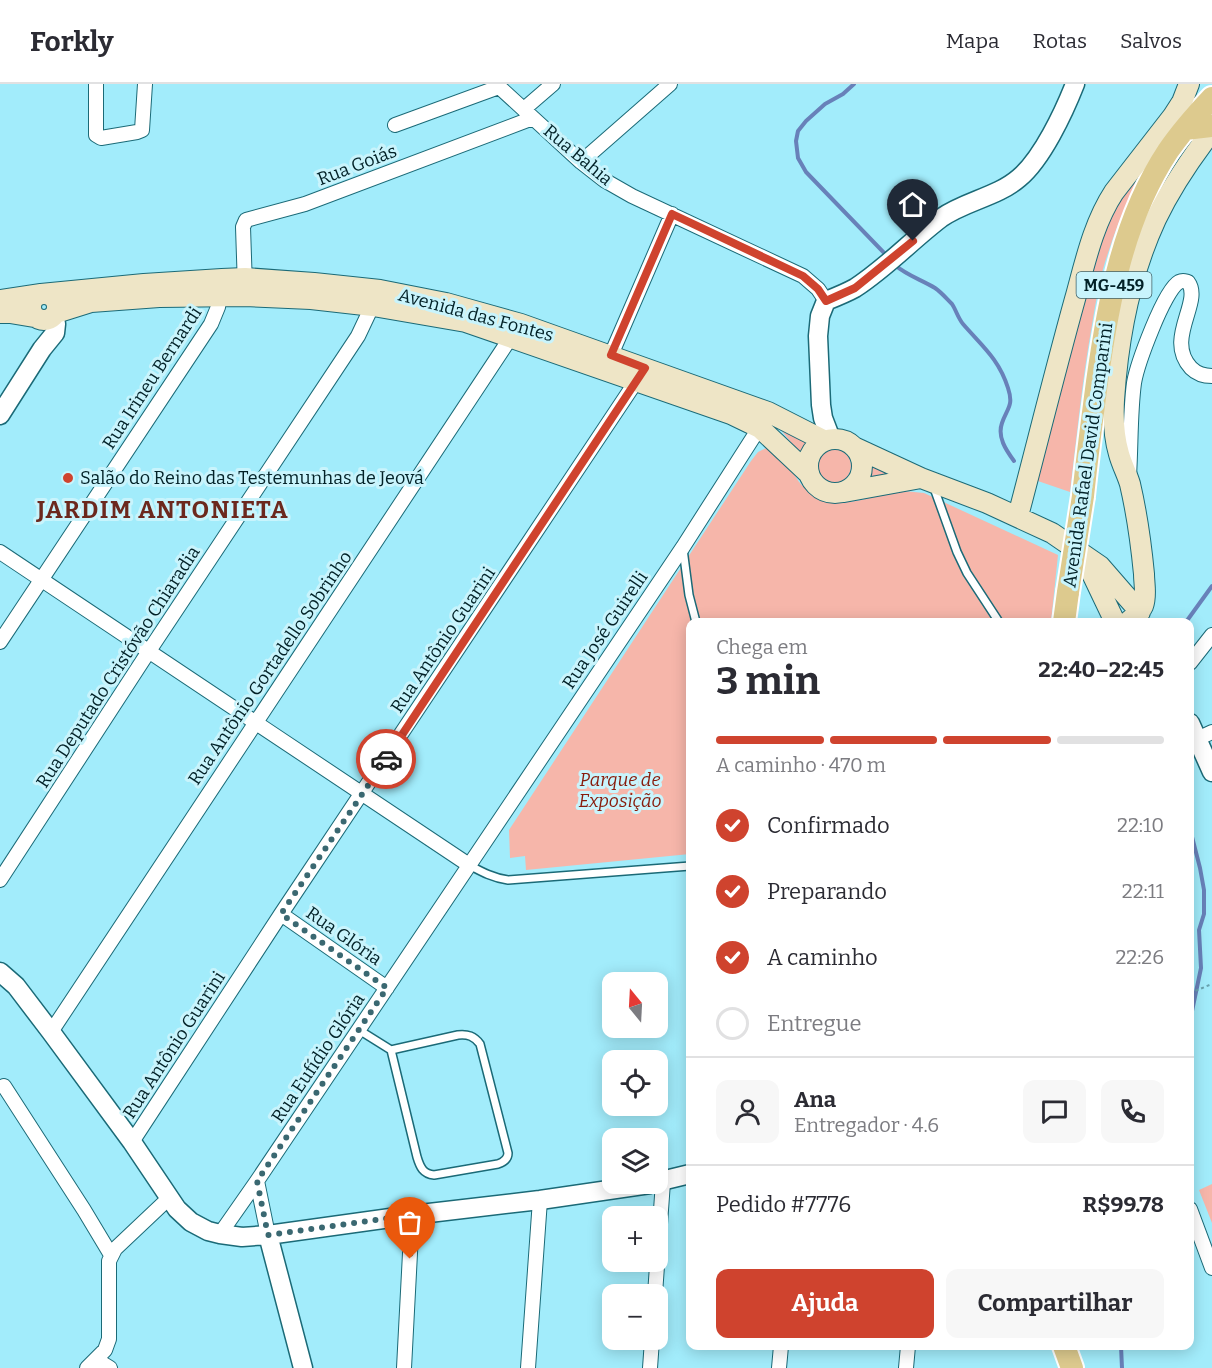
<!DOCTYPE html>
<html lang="pt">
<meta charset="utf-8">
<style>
:root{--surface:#fff;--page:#f7f7f7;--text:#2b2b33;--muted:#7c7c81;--line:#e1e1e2;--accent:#cf432e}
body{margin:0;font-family:Bitter,serif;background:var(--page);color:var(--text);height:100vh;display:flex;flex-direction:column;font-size:22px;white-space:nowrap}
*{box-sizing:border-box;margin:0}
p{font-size:20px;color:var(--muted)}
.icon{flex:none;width:33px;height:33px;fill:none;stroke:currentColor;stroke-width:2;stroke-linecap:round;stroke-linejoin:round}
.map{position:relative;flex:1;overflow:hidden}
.drawer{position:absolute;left:686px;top:534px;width:508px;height:732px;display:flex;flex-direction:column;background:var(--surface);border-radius:12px;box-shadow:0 3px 15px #0003}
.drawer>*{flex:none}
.needle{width:39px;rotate:342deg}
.fabs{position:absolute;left:602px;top:888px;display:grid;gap:12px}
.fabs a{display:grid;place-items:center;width:66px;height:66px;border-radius:12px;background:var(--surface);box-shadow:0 3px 15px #0003;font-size:30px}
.pin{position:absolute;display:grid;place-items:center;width:51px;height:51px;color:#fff;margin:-62px -26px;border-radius:50% 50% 50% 0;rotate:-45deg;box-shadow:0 0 6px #0007}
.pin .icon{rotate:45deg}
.courier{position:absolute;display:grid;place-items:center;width:60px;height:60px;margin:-30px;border:4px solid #cf432e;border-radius:50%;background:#fff;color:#222;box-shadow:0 2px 8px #0007}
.overview em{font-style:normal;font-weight:700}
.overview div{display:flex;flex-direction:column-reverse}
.overview{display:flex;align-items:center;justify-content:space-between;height:102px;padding:0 30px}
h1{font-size:39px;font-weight:700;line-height:45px}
.bar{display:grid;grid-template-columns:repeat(4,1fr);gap:9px 6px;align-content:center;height:72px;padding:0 30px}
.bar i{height:8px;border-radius:4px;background:var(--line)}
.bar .on{background:var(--accent)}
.bar p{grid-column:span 4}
.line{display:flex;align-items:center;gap:15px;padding:0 30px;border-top:2px solid var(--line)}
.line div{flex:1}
.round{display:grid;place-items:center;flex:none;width:63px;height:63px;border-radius:12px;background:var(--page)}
ol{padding:0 30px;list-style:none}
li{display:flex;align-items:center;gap:18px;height:66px}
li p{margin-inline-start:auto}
li .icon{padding:6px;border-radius:50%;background:var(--accent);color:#fff;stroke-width:4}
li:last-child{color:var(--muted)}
li i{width:33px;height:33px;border:3px solid var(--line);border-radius:50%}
.button{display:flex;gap:12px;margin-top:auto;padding:12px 30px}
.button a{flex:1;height:69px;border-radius:12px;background:var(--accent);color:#fff;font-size:24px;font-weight:700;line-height:69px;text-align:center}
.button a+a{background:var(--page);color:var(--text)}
header{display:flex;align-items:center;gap:36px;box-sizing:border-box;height:84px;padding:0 30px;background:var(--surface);border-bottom:2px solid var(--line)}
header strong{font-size:28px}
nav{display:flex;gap:33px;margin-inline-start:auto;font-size:21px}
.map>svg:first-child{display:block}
</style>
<header>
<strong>Forkly</strong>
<nav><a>Mapa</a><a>Rotas</a><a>Salvos</a></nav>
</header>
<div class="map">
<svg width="1212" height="1284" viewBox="0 0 1212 1284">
<rect width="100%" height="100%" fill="#a2ecfb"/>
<path fill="#f6b6aa" d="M 1156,60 C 1137,96 1120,131 1108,169 C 1100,192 1096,217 1092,241 C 1082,296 1077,352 1070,408 L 1032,395 L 1104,138 Z
M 781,346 L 811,356 L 801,371 Z
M 766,364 C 783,365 791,387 800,399 C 806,406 818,415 827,417 C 849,423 874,411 896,408 C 906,407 914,408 924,409 L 1058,471 L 1051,538 L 690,538 L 690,770 L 526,786 L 525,772 L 510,774 L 509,746 L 751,377 L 758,368 Z
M817 382a17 17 0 1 1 34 0a17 17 0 1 1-34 0Z
M 868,377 L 908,392 L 864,398 L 868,385 Z
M 1212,1100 L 1212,1139 L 1199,1106 Z"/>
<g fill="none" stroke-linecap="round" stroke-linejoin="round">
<path stroke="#6881b9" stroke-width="4" d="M 854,0 L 843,10 L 825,20 L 806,37 L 798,47 L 796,57 L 798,74 L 806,88 L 888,173
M 895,181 C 906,191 922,196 935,204 C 941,208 947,215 952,220 C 956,226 958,234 963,240 C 982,262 999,275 1008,304 C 1014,322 1007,324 1002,339 C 997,353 1006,366 1014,377
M 1186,538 L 1212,502
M 1190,745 L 1200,784 L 1204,806 L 1204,830 L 1199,846 L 1201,884 L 1192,927 L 1190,935
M 1121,1262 L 1122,1284"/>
<g stroke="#1b6a77" stroke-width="10">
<path id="service" d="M 934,404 L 957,468 L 967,489 L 999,538
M 683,465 L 689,511 L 696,538
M 469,781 C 482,788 493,794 508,796 L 690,782
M 359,946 L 391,966 L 458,951 C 468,950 474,952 480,960 L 508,1069 C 508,1075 504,1078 498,1080 L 434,1091 C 423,1090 420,1083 417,1073 L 391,966"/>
</g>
<g stroke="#1b6a77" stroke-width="16">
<path id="minor" d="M 96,0 L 96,51 L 101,54 L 137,48 L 142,46 L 145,0
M 496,0 L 581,78 L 604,96 L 632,112 L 803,192 L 818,205 L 826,217
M 524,25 L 553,0
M 395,41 L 499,3
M 581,78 L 670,0
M 245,203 L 243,143 L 246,136 L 305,120 L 533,34
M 611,271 L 672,130
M 1129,392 C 1131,361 1130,329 1134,299 C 1137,281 1164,206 1179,198 C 1183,196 1184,197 1188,198 C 1203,218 1164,255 1191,284 C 1197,290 1203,292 1212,292
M 0,468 L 469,781
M 0,558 L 211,240 L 218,223 L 221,206
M 1190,579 L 1212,551
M 1197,655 L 1212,648
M 0,796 L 149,567 L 358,252 L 375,216
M 281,830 L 387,904
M 51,948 L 515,247
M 4,1002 L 84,1126 L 111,1171
M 132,1058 L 281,830 L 641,290
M 257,1097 L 268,1151
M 1190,1125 L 1212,1184
M 220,1150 L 257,1097 L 683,463 L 763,338
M 655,1210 L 663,1098
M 97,1276 L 110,1284
M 87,1284 L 105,1266 L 109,1255 L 109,1177 L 115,1165 L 169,1114
M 404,1284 L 412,1131
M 528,1284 L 540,1116
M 650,1284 L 652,1256
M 779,1284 L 781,1262
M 906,1284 L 908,1262"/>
</g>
<g stroke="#1b6a77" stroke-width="21">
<path id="tertiary" d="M 0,331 L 42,265 L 55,249 L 56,240 L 54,231
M 831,355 L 823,334 L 821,321 L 818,252 L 820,232 L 826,217 C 836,213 846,209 855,204 C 886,184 912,156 941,134 C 965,117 997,113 1019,94 C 1042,75 1064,28 1075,0
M 1190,639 L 1212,688
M 0,888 L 16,902 L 51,948 L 132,1058 L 177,1125 L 191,1138 L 208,1147 L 220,1150 L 242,1153 L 268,1151 L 412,1131 L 540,1116 L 650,1100
M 657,1098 L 690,1090
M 268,1151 L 303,1284"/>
</g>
<g stroke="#1b6a77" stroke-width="22">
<path id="secondary" d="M31 223a13 13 0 1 1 26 0a13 13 0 1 1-26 0Z
M 0,216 L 41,210 L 144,200 L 222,195 L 245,194 L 314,199 L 380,206 L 446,219 L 521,240 L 768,328 L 825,357
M 0,229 L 10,229 L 34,233
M 56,229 L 91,218 L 159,213 L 245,212 L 311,215 L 373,222 L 466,238 L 731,330 L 760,344 L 809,390
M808 382a27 27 0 1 1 54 0a27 27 0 1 1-54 0Z
M 854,363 L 921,394 L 987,419 L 1052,449 L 1100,482 L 1140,528
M 844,408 L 921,394
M 1018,432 C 1037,360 1055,287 1075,215 C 1085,179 1093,140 1114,108 L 1173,32 L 1182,18 L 1189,0
M 1083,471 L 1115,538
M 1128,538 C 1133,533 1140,529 1143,522 C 1147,512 1144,500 1144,490 C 1141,459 1137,430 1130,400 C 1127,390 1122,381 1119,370 C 1114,353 1113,335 1114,316 C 1118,255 1130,191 1156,135 C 1171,104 1191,74 1212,47"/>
</g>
<g stroke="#fff" stroke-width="26">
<path id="primary" d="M 1185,45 L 1212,42
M 1083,412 C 1087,374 1092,336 1097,298 C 1108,219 1123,135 1168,67 C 1181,48 1196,31 1212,14
M 1064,538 L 1068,508
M 1064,1262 L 1072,1284"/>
</g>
<path stroke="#69a3af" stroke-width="2" stroke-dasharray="3 3" stroke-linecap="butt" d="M 1190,909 L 1212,900"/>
<use href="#service" stroke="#fff" stroke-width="7"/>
<use href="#minor" stroke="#fff" stroke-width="14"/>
<use href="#tertiary" stroke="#fff" stroke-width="18"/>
<use href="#secondary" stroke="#eee5c6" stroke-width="20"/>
<use href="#primary" stroke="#ddca8e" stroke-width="22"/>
<g stroke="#fff" stroke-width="26" stroke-linecap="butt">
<path id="primary-bridge" d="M 1068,508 L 1083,412"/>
</g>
<use href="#primary-bridge" stroke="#ddca8e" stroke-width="22"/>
</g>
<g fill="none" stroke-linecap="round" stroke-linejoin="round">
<path stroke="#3a6871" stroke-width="6" stroke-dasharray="0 10.8" d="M 386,675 L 281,830 L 387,904 L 257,1097 L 268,1151 L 412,1131 L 410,1175"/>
<path stroke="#cf432e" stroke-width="8" d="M 386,675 L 645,284 L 611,271 L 672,130 L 803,192 L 818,205 L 826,217 L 855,204 L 913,157"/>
</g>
<circle fill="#cf432e" stroke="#c9f4fc" stroke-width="2" cx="68" cy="394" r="6"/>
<g text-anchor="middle" stroke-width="6" stroke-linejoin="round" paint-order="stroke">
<rect fill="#c9f4fc" stroke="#3e6067" stroke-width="1.5" x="1076.5" y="188" width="75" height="26" rx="4.5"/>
<g font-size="16" font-weight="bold" fill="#022127">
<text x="1114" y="207">MG-459</text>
</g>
<g font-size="18" fill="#022127" stroke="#c9f4fc">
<text transform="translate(578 71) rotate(40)" y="6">Rua Bahia</text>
<text transform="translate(357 81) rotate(-21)" y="6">Rua Goiás</text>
<text transform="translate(476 231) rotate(15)" y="6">Avenida das Fontes</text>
<text transform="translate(152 294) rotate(-57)" y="6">Rua Irineu Bernardi</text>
<text transform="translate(1088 371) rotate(-82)" y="6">Avenida Rafael David Comparini</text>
<text transform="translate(605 546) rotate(-56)" y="6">Rua José Guirelli</text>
<text transform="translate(443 556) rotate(-56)" y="6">Rua Antônio Guarini</text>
<text transform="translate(118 583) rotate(-57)" y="6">Rua Deputado Cristóvão Chiaradia</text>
<text transform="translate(270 584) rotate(-56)" y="6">Rua Antônio Gortadello Sobrinho</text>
<text transform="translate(344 852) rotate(35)" y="6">Rua Glória</text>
<text transform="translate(174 961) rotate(-57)" y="6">Rua Antônio Guarini</text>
<text transform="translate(318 974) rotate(-56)" y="6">Rua Eufídio Glória</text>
</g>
<g font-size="18" fill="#022127" stroke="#c9f4fc" text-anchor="start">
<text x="80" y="400">Salão do Reino das Testemunhas de Jeová</text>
</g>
<g font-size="18" font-style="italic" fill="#881b0b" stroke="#c9f4fc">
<text x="620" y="702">Parque de<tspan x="620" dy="21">Exposição</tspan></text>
</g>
<g font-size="24" font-weight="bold" letter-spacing="1.5" fill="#6c281d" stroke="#c9f4fc">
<text x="163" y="434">JARDIM ANTONIETA</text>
</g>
</g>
</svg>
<div class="fabs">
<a><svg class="needle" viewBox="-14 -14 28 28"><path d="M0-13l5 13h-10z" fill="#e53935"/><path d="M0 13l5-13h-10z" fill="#7c7c81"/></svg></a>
<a><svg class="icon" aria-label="locate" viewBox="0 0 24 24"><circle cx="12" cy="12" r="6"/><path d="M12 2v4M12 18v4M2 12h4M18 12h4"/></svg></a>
<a><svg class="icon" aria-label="layers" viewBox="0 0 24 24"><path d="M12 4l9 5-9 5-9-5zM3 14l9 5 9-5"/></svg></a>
<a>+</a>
<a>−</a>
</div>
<div class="pin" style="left:410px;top:1175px;background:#ea580c"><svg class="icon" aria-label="bag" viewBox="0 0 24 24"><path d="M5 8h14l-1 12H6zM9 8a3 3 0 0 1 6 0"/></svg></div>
<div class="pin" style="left:913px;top:157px;background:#1f2937"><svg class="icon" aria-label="home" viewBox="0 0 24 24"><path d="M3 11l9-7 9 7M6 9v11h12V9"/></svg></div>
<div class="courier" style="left:386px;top:675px"><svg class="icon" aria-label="car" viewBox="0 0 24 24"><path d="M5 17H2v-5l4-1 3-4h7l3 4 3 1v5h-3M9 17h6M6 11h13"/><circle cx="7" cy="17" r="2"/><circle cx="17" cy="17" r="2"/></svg></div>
<section class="drawer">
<div class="overview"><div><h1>3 min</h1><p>Chega em</p></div><em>22:40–22:45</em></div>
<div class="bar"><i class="on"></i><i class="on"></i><i class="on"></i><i></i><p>A caminho · 470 m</p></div>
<ol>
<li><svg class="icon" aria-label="check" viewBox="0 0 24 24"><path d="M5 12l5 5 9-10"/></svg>Confirmado<p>22:10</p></li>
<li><svg class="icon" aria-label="check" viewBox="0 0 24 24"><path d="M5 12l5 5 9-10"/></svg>Preparando<p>22:11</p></li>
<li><svg class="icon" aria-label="check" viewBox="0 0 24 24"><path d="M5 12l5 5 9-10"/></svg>A caminho<p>22:26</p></li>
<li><i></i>Entregue</li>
</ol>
<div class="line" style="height:108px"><a class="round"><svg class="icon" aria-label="person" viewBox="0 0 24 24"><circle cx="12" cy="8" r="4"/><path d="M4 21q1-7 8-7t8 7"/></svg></a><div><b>Ana</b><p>Entregador · 4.6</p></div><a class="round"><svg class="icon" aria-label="chat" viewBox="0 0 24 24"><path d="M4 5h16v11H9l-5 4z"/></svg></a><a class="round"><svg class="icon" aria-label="phone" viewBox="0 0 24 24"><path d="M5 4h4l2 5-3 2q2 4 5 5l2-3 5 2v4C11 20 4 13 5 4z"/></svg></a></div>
<div class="line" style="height:78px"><div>Pedido #7776</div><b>R$99.78</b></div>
<div class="button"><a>Ajuda</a><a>Compartilhar</a></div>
</section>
</div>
